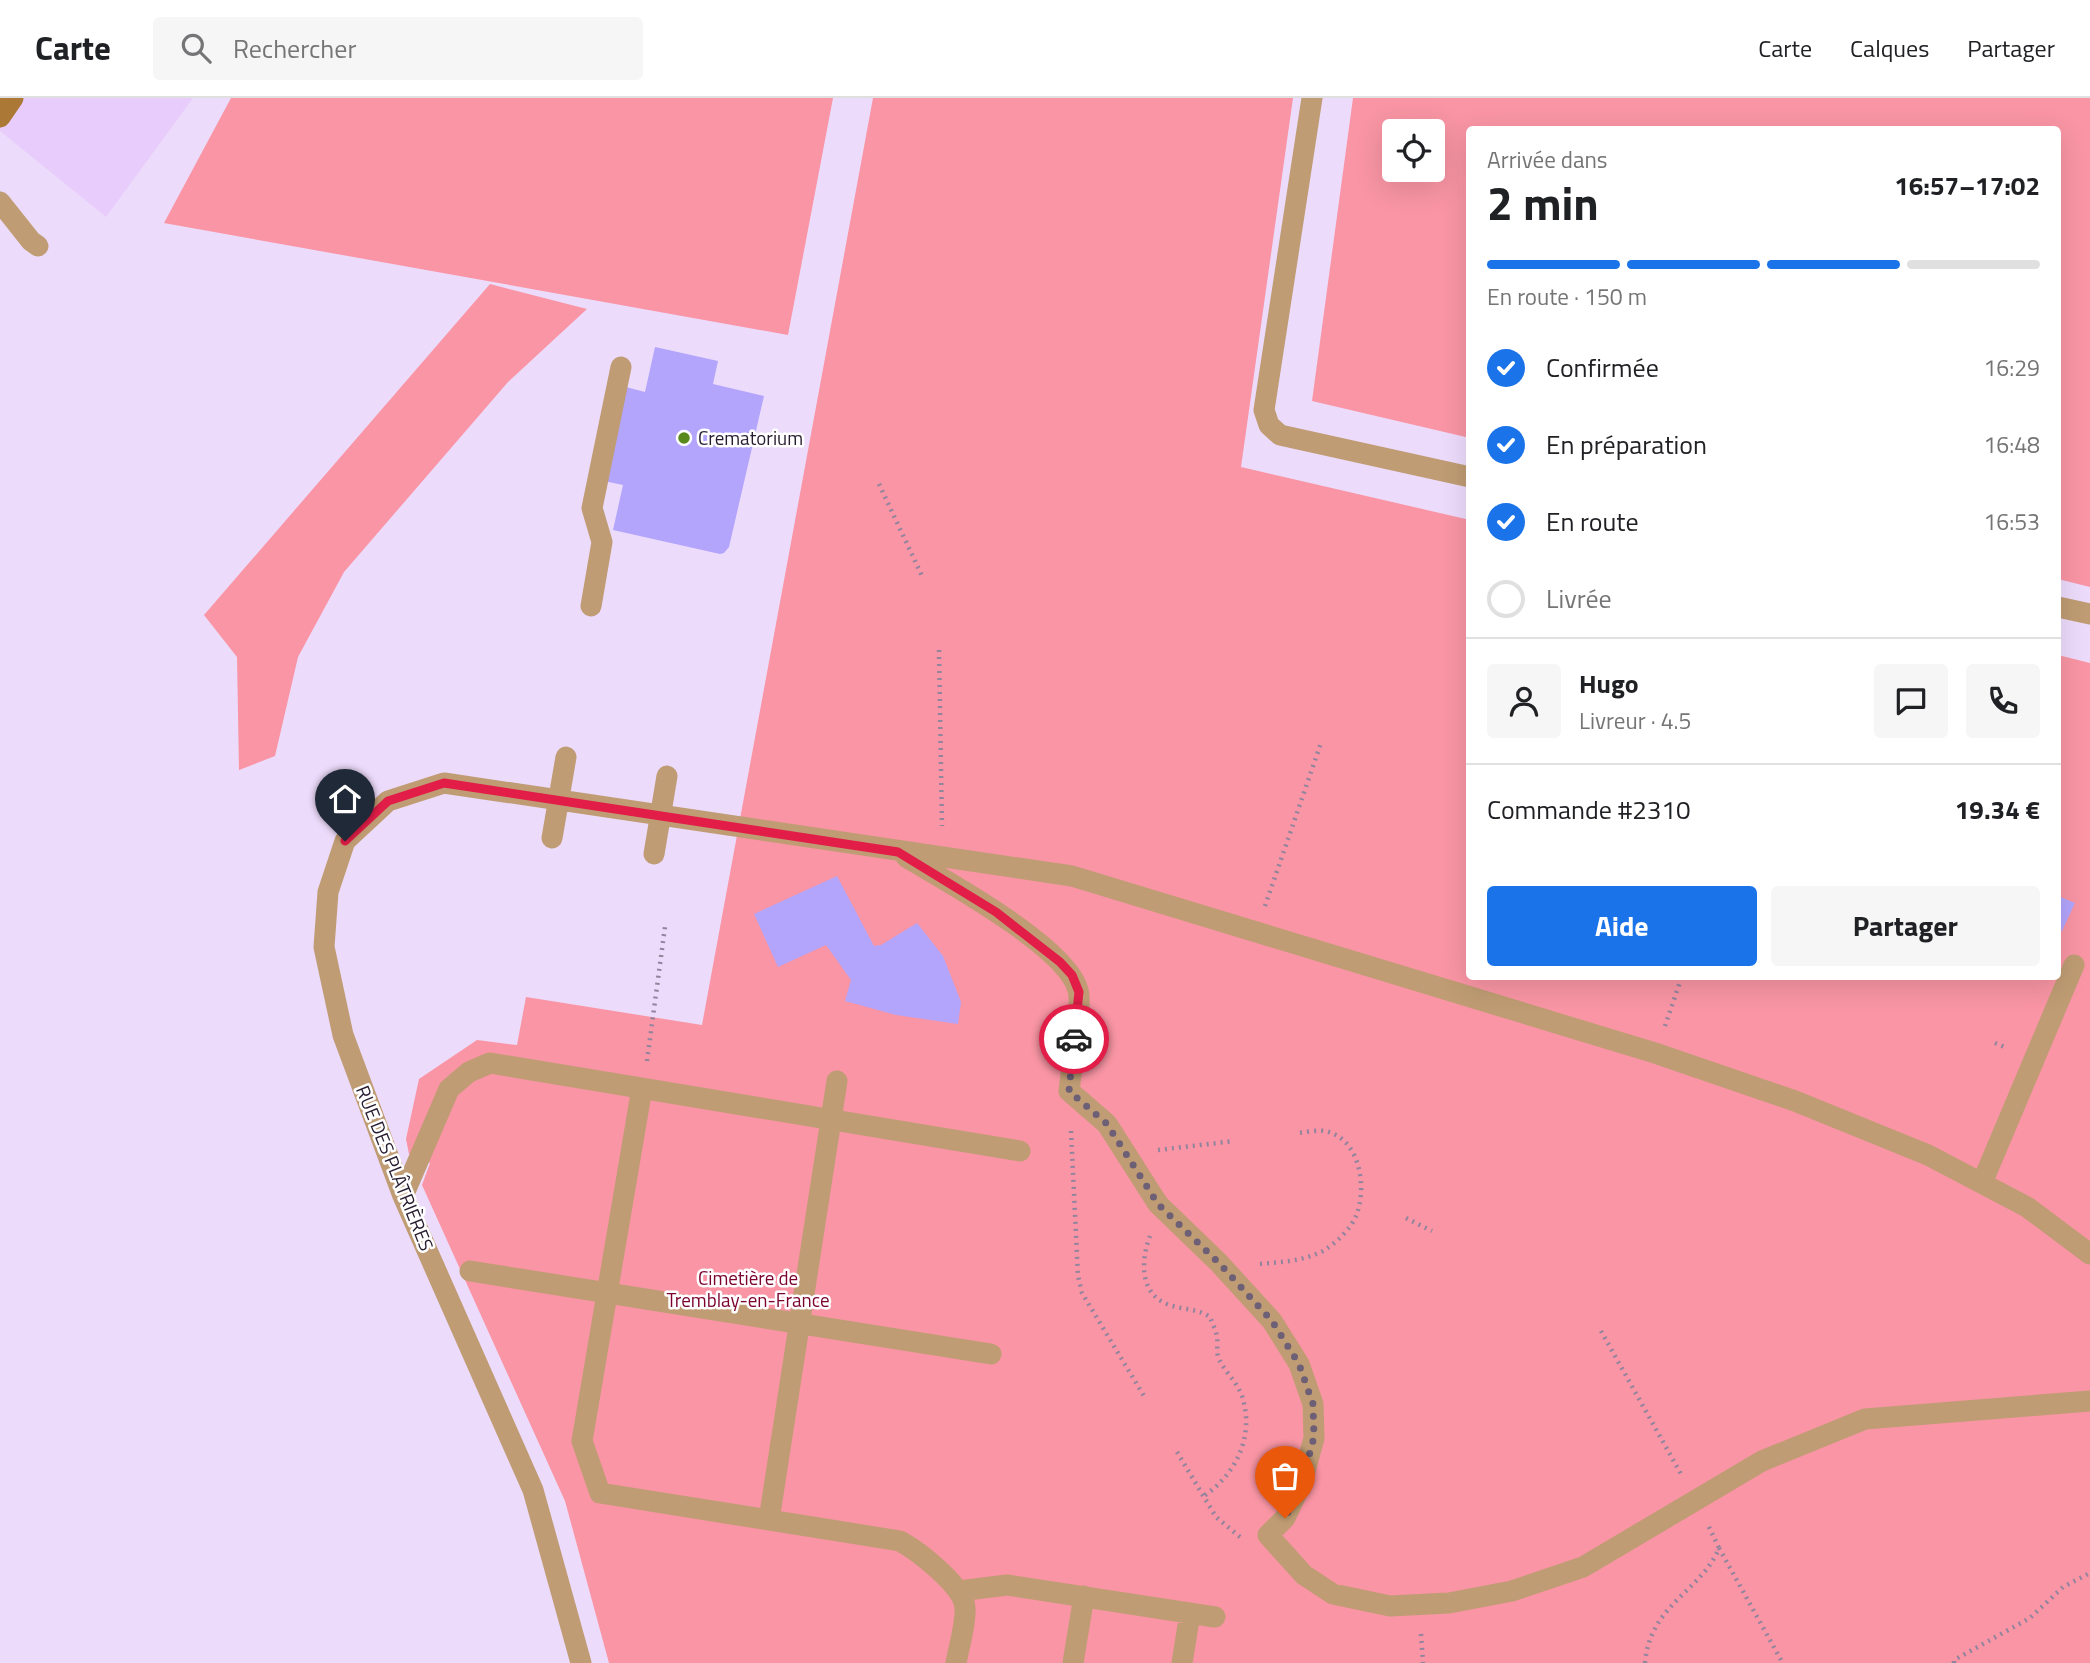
<!DOCTYPE html>
<html lang="fr">
<meta charset="utf-8">
<style>
:root{--surface:#fff;--page:#f6f6f6;--text:#202124;--muted:#757577;--line:#e0e0e0;--accent:#1a73e8}
body{margin:0;font-family:"Titillium Web",sans-serif;background:var(--page);color:var(--text);height:100vh;display:flex;flex-direction:column;font-size:26px;white-space:nowrap}
*{box-sizing:border-box;margin:0}
p{font-size:23px;color:var(--muted)}
.icon{flex:none;width:38px;height:38px;fill:none;stroke:currentColor;stroke-width:2;stroke-linecap:round;stroke-linejoin:round}
.map{position:relative;flex:1;overflow:hidden}
.side{position:absolute;left:1466px;top:28px;width:595px;height:854px;display:flex;flex-direction:column;background:var(--surface);border-radius:7px;box-shadow:0 7px 28px #0002}
.side>*{flex:none}
.controls{position:absolute;left:1382px;top:21px;display:grid;gap:14px}
.controls a{display:grid;place-items:center;width:63px;height:63px;border-radius:7px;background:var(--surface);box-shadow:0 7px 28px #0002;font-size:35px}
.pin{position:absolute;display:grid;place-items:center;width:60px;height:60px;color:#fff;margin:-72px -30px;border-radius:50% 50% 50% 0;rotate:-45deg;box-shadow:0 0 7px #0007}
.pin .icon{rotate:45deg}
.courier{position:absolute;display:grid;place-items:center;width:70px;height:70px;margin:-35px;border:5px solid #e11d48;border-radius:50%;background:#fff;color:#222;box-shadow:0 2px 9px #0007}
.overview em{font-style:normal;font-weight:700}
.overview div{display:flex;flex-direction:column-reverse}
.overview{display:flex;align-items:center;justify-content:space-between;height:119px;padding:0 21px}
h1{font-size:46px;font-weight:700;line-height:52px}
.bar{display:grid;grid-template-columns:repeat(4,1fr);gap:10px 7px;align-content:center;height:84px;padding:0 21px}
.bar i{height:9px;border-radius:5px;background:var(--line)}
.bar .selected{background:var(--accent)}
.bar p{grid-column:span 4}
.line{display:flex;align-items:center;gap:18px;padding:0 21px;border-top:2px solid var(--line)}
.line div{flex:1}
.round{display:grid;place-items:center;flex:none;width:74px;height:74px;border-radius:7px;background:var(--page)}
ol{padding:0 21px;list-style:none}
li{display:flex;align-items:center;gap:21px;height:77px}
li p{margin-inline-start:auto}
li .icon{padding:7px;border-radius:50%;background:var(--accent);color:#fff;stroke-width:4}
li:last-child{color:var(--muted)}
li i{width:38px;height:38px;border:4px solid var(--line);border-radius:50%}
.action{display:flex;gap:14px;margin-top:auto;padding:14px 21px}
.action a{flex:1;height:80px;border-radius:7px;background:var(--accent);color:#fff;font-size:28px;font-weight:700;line-height:80px;text-align:center}
.action a+a{background:var(--page);color:var(--text)}
header{display:flex;align-items:center;gap:42px;box-sizing:border-box;height:98px;padding:0 35px;background:var(--surface);border-bottom:2px solid var(--line)}
header strong{font-size:33px}
nav{display:flex;gap:38px;margin-inline-start:auto;font-size:24px}
.search{width:490px;height:63px;background:var(--page);display:flex;align-items:center;gap:18px;box-sizing:border-box;padding:0 24px;border-radius:7px;color:var(--muted);font-size:26px}
.map>svg:first-child{display:block}
</style>
<header>
<strong>Carte</strong>
<div class="search"><svg class="icon" aria-label="search" viewBox="0 0 24 24"><circle cx="10" cy="10" r="6"/><path d="M15 15l6 6"/></svg>Rechercher</div>
<nav><a>Carte</a><a>Calques</a><a>Partager</a></nav>
</header>
<div class="map">
<svg width="2090" height="1565" viewBox="0 0 2090 1565">
<rect width="100%" height="100%" fill="#eddbfb"/>
<path fill="#e8cdfc" d="M 0,0 L 193,0 L 106,119 L 0,33 Z"/>
<path fill="#f995a4" fill-rule="evenodd" d="M 231,0 L 833,0 L 788,237 L 164,125 Z
M 873,0 L 1293,0 L 1241,369 L 1470,422 L 1470,878 L 2058,878 L 2058,557 L 2090,565 L 2090,1565 L 609,1565 L 565,1403 L 422,1087 L 430,1065 L 409,1056 L 406,1041 L 419,981 L 477,942 L 517,947 L 526,899 L 702,927 Z
M 1353,0 L 2090,0 L 2090,489 L 2058,481 L 2058,32 L 1470,32 L 1470,340 L 1312,303 ZM 1433,33 L 1433,72 L 1395,72 L 1395,33 Z
M 490,186 L 587,211 L 508,284 L 344,474 L 298,559 L 275,658 L 239,672 L 237,559 L 204,517 Z"/>
<path fill="#b3a5fc" d="M 655,249 L 718,263 L 713,286 L 764,298 L 729,449 L 724,455 L 720,456 L 613,432 L 623,387 L 604,383 L 626,289 L 645,294 Z
M 837,778 L 874,848 L 881,847 L 917,825 L 943,858 L 961,904 L 958,926 L 896,917 L 845,903 L 851,882 L 826,847 L 778,869 L 754,816 Z
M 2058,798 L 2075,805 L 2062,833 L 2058,832 Z"/>
<g fill="none" stroke-linecap="round" stroke-linejoin="round">
<path stroke="#93849e" stroke-width="4.5" stroke-dasharray="2 5" stroke-linecap="butt" d="M 879,386 L 922,478
M 939,552 L 942,728
M 1265,808 L 1321,645
M 1665,928 L 1682,878
M 1995,945 L 2007,950
M 647,963 L 665,829
M 1071,1033 L 1078,1178 L 1082,1195 L 1144,1298
M 1158,1052 L 1234,1043
M 1406,1120 L 1432,1133
M 1150,1138 C 1141,1161 1139,1195 1167,1206 C 1181,1212 1197,1210 1210,1219 C 1212,1225 1216,1232 1217,1239 C 1218,1246 1216,1255 1219,1261 C 1225,1274 1237,1284 1242,1298 C 1255,1338 1236,1376 1204,1398
M 1260,1166 C 1282,1164 1303,1163 1323,1153 C 1336,1145 1350,1132 1356,1118 C 1367,1091 1361,1044 1329,1034 C 1320,1031 1307,1034 1297,1035
M 1601,1233 L 1681,1376
M 1177,1354 L 1216,1419 L 1240,1439
M 1719,1450 L 1781,1562
M 1421,1536 L 1423,1565
M 1645,1565 C 1650,1506 1702,1493 1719,1450 L 1708,1427
M 1954,1565 L 1954,1562 L 2030,1520 L 2063,1489 L 2090,1475"/>
<path stroke="#bf9c73" stroke-width="21" d="M 1312,0 L 1264,312 L 1269,327 L 1280,337 L 1470,379
M 0,104 L 31,143 L 38,148
M 591,508 L 602,444 L 592,410 L 621,269
M 2058,509 L 2090,516
M 552,740 L 566,659
M 654,756 L 667,678
M 906,759 C 946,783 1067,849 1078,892 C 1083,911 1071,971 1069,993 L 1107,1026 L 1158,1106 L 1219,1165 L 1272,1223 L 1299,1266 L 1313,1306 L 1314,1340 L 1302,1384 L 1285,1420 L 1268,1437 L 1304,1477 L 1333,1496 L 1390,1508 L 1449,1505 L 1512,1493 L 1583,1469 L 1762,1363 L 1865,1321 L 2090,1303
M 642,990 L 582,1343 L 600,1395 L 900,1443 C 918,1453 964,1488 965,1510 C 966,1527 959,1548 956,1565
M 1982,1085 L 2074,867
M 403,1098 L 449,991 L 469,974 L 490,965 L 1020,1053
M 470,1173 L 991,1256
M 769,1422 L 837,983
M 959,1493 L 1007,1487 L 1215,1519
M 581,1565 L 533,1392 L 403,1098 L 343,937 L 324,849 L 328,794 L 345,743 L 388,703 L 444,685 L 1072,778 L 1655,955 L 1795,1003 L 1928,1057 L 2027,1109 L 2090,1156
M 1073,1565 L 1084,1498
M 1182,1565 L 1190,1515"/>
<path stroke="#ab7835" stroke-width="21" d="M 0,19 L 13,0"/>
</g>
<g fill="none" stroke-linecap="round" stroke-linejoin="round">
<path stroke="#6c5f76" stroke-width="7" stroke-dasharray="0 12.6" d="M 1074,941 L 1069,993 L 1107,1026 L 1158,1106 L 1219,1165 L 1272,1223 L 1299,1266 L 1313,1306 L 1314,1339 L 1302,1384 L 1285,1420"/>
<path stroke="#e11d48" stroke-width="9" d="M 345,743 L 388,703 L 444,685 L 898,754 L 996,814 L 1060,864 L 1072,877 L 1079,894 L 1074,941"/>
</g>
<circle fill="#5a891b" stroke="#fff" stroke-width="2.5" cx="684" cy="340" r="7"/>
<g text-anchor="middle" stroke-width="5" stroke-linejoin="round" paint-order="stroke">
<g font-size="19" fill="#271c2f" stroke="#fff" text-anchor="start">
<text x="698" y="347">Crematorium</text>
</g>
<g font-size="19" fill="#271c2f" stroke="#fff">
<text transform="translate(395 1070) rotate(68)" y="7">RUE DES PLÂTRIÈRES</text>
</g>
<g font-size="19" fill="#7a022d" stroke="#fff">
<text x="748" y="1187">Cimetière de<tspan x="748" dy="22">Tremblay-en-France</tspan></text>
</g>
</g>
</svg>
<div class="controls">
<a><svg class="icon" aria-label="locate" viewBox="0 0 24 24"><circle cx="12" cy="12" r="6"/><path d="M12 2v4M12 18v4M2 12h4M18 12h4"/></svg></a>
</div>
<div class="pin" style="left:1285px;top:1420px;background:#ea580c"><svg class="icon" aria-label="bag" viewBox="0 0 24 24"><path d="M5 8h14l-1 12H6zM9 8a3 3 0 0 1 6 0"/></svg></div>
<div class="pin" style="left:345px;top:743px;background:#1f2937"><svg class="icon" aria-label="home" viewBox="0 0 24 24"><path d="M3 11l9-7 9 7M6 9v11h12V9"/></svg></div>
<div class="courier" style="left:1074px;top:941px"><svg class="icon" aria-label="car" viewBox="0 0 24 24"><path d="M5 17H2v-5l4-1 3-4h7l3 4 3 1v5h-3M9 17h6M6 11h13"/><circle cx="7" cy="17" r="2"/><circle cx="17" cy="17" r="2"/></svg></div>
<section class="side">
<div class="overview"><div><h1>2 min</h1><p>Arrivée dans</p></div><em>16:57–17:02</em></div>
<div class="bar"><i class="selected"></i><i class="selected"></i><i class="selected"></i><i></i><p>En route · 150 m</p></div>
<ol>
<li><svg class="icon" aria-label="check" viewBox="0 0 24 24"><path d="M5 12l5 5 9-10"/></svg>Confirmée<p>16:29</p></li>
<li><svg class="icon" aria-label="check" viewBox="0 0 24 24"><path d="M5 12l5 5 9-10"/></svg>En préparation<p>16:48</p></li>
<li><svg class="icon" aria-label="check" viewBox="0 0 24 24"><path d="M5 12l5 5 9-10"/></svg>En route<p>16:53</p></li>
<li><i></i>Livrée</li>
</ol>
<div class="line" style="height:126px"><a class="round"><svg class="icon" aria-label="person" viewBox="0 0 24 24"><circle cx="12" cy="8" r="4"/><path d="M4 21q1-7 8-7t8 7"/></svg></a><div><b>Hugo</b><p>Livreur · 4.5</p></div><a class="round"><svg class="icon" aria-label="chat" viewBox="0 0 24 24"><path d="M4 5h16v11H9l-5 4z"/></svg></a><a class="round"><svg class="icon" aria-label="phone" viewBox="0 0 24 24"><path d="M5 4h4l2 5-3 2q2 4 5 5l2-3 5 2v4C11 20 4 13 5 4z"/></svg></a></div>
<div class="line" style="height:91px"><div>Commande #2310</div><b>19.34 €</b></div>
<div class="action"><a>Aide</a><a>Partager</a></div>
</section>
</div>
